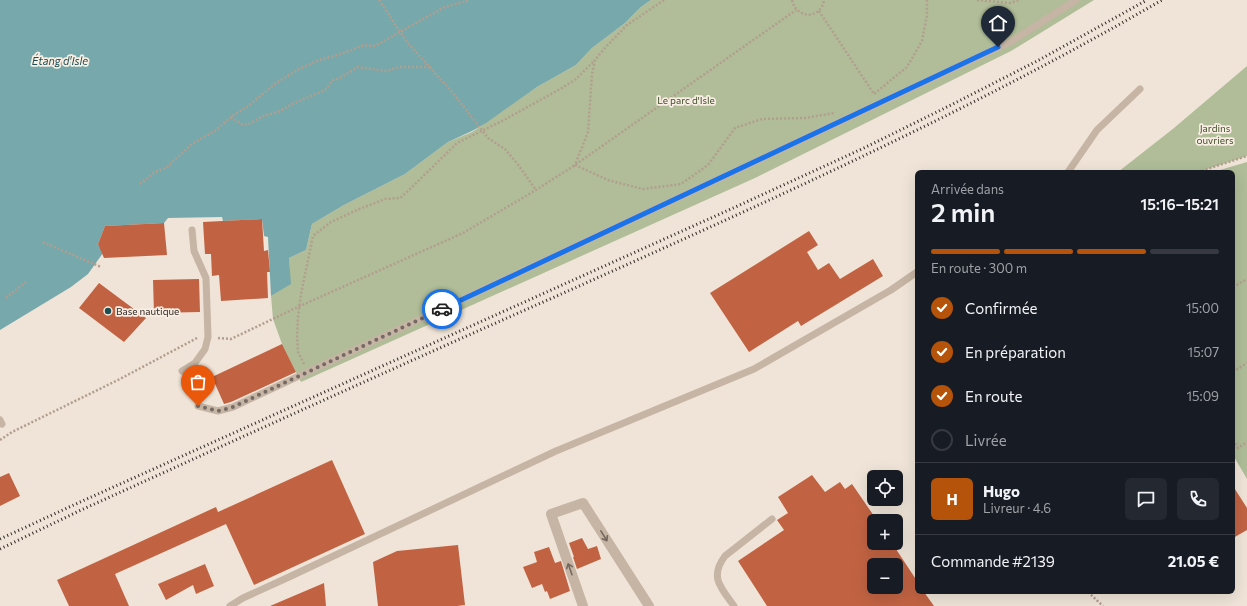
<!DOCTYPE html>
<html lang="fr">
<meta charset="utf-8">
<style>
:root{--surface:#171b24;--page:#242831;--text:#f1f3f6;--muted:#9ea1a6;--line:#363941;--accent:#b45309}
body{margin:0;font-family:Commissioner,sans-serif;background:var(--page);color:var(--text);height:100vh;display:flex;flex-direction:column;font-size:15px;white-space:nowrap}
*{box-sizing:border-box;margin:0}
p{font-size:13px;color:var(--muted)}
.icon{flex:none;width:22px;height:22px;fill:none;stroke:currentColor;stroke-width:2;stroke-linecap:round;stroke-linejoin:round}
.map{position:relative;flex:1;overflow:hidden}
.details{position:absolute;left:915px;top:170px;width:320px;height:424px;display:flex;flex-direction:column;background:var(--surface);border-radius:6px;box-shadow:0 4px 16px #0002}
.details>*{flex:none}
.controls{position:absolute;left:867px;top:470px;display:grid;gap:8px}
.controls a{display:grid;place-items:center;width:36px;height:36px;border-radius:6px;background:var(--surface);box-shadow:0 4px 16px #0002;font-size:20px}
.pin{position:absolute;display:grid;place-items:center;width:34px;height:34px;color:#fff;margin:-41px -17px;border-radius:50% 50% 50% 0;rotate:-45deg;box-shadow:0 0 4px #0007}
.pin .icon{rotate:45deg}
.courier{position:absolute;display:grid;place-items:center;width:40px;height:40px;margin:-20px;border:3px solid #1a73e8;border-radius:50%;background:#fff;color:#222;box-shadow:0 1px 5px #0007}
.head em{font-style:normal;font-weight:600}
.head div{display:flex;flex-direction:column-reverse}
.head{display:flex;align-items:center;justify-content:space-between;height:68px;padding:0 16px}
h1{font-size:26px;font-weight:600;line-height:30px}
.bar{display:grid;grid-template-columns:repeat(4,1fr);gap:6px 4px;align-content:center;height:48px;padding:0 16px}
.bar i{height:5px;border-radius:3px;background:var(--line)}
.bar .selected{background:var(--accent)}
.bar p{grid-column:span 4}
.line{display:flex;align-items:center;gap:10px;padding:0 16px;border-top:1px solid var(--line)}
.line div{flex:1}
.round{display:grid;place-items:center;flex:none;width:42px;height:42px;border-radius:6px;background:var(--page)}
ol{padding:0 16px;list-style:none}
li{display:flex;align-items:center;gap:12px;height:44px}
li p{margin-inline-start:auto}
li .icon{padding:4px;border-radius:50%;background:var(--accent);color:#fff;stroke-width:4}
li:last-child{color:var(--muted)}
li i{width:22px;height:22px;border:2px solid var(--line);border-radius:50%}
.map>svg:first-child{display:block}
</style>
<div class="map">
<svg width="1247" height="606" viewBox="0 0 1247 606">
<rect width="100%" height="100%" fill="#efe4d7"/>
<path fill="#b0bd98" d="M 651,0 L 1094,0 L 1011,51 L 755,178 L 301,382 L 282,344 L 273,319 L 271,296 L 290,284 L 289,258 L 306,250 L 312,224 L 344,205 L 405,174 L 448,142 L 472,132 L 537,87 L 576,65 L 592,48 L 625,23 L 641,7 Z
M 1247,66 L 1247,156 L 1198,172 L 1118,172 L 1174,128 Z
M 1247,162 L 1247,479 L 1233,455 L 1233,172 L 1213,172 Z"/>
<path fill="#77a8ab" d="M 0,0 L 651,0 L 641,7 L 625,23 L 592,48 L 576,65 L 537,87 L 486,123 L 472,131 L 448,142 L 405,174 L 344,205 L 312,224 L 306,250 L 289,258 L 291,284 L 271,296 L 268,237 L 264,236 L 262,219 L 223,221 L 222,217 L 168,218 L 164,223 L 105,226 L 98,244 L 103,253 L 88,274 L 71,287 L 0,330 Z"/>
<path fill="#c16343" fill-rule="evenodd" d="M 262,219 L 264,251 L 268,250 L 270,272 L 267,272 L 268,298 L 221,301 L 219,275 L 212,276 L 211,254 L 205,254 L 203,222 Z
M 164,223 L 167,255 L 104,258 L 98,244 L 105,226 Z
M 809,231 L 818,245 L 807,252 L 818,270 L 829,263 L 840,279 L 873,259 L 883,276 L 801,326 L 798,321 L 749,352 L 710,293 Z
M 199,279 L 200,312 L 154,313 L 153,280 Z
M 99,283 L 146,318 L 124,342 L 79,308 Z
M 282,344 L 296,372 L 231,402 L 224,404 L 212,377 Z
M 332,460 L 365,534 L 254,585 L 226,524 L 115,574 L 129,606 L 69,606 L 57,580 L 216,507 L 218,512 Z
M 9,473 L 20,496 L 0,506 L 0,477 Z
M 812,475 L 825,492 L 840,482 L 845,489 L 852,484 L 874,516 L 874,543 L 892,543 L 917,581 L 917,592 L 924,592 L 934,606 L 767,606 L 738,561 L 784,530 L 777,520 L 788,513 L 778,497 ZM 874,565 L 896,565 L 896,587 L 874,587 Z
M 1233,486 L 1247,508 L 1247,530 L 1233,538 Z
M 582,538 L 588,549 L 597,546 L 601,559 L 577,569 L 573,557 L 574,557 L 569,543 Z
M 458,545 L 465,605 L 457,606 L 378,606 L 373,562 L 397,551 Z
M 549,547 L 555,563 L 561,561 L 570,591 L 550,599 L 547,591 L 545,592 L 542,584 L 532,588 L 523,567 L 537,562 L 534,552 Z
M 205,564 L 214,586 L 196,594 L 193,585 L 166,600 L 158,584 Z
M 324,583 L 326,606 L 270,606 Z"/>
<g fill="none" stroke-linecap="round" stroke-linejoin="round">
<path stroke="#b29e8e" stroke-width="2.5" stroke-dasharray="2 2" stroke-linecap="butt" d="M 379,0 L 407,42 L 453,93 L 488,138 L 506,150 L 519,166 L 536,190
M 664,0 L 627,25 L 604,49 L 595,60 L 592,74 L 588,132 L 575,165 L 608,180 L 643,189 L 681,184 L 708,165 L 735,128 L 762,119 L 805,118 L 834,113
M 792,0 C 796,19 821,20 824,0
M 977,0 L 1010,3 L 1019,0
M 819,11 L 874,94 L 907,67 L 922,41 L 927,15 L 927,0
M 231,117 L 243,125 L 249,124 L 261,117 L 280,111 L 292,104 L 325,90 L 333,80 L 340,78 L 358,67 L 386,71 L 400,67 L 429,67
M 1198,172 L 1247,156
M 140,184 L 155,172 L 166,168 L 192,144 L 216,130 L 231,117 L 248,106 L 276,83 L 299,69 L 319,60 L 338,55 L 364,45 L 375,46 L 445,7 L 470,0
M 43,242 L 101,267
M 1233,287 L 1247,279
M 6,298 L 26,282
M 218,338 L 231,339 L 300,306 L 463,233 L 536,190 L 575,165 L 796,10
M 304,364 L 298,352 L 297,338 L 298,317 L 301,294 L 313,236 L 331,222 L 357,210 L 385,199 L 400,198 L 408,191 L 457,143 L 504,120 L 562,88 L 576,79 L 595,60
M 1233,372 L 1247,363
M 0,440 L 12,432 L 120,379 L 197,338
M 1233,440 L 1238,448 L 1247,442
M 1088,592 L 1103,606"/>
<path stroke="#c6b4a4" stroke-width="7" d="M 1068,172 L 1097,130 L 1140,89
M 182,371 L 195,363 L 205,349 L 208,337 L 206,278 L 194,251 L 192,230
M 198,406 L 218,411 L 233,407 L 1012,41 L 1076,0
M 0,420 L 2,424
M 230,606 L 243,598 L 289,577 L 556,451 L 754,369 L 891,290 L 917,272
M 734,606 C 721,588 709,577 725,556 L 772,519"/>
<path stroke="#c6b4a4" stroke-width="10" d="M 583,606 L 551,514 L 583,503 L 649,606"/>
<path stroke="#322925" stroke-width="3" stroke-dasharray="1 3" stroke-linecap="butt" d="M 0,539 L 78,503 L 731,209 L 864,148 L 951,105 L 1039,60 L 1147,0
M 0,549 L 79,511 C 242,437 405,363 568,291 C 769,201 971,111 1162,0"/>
</g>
<defs><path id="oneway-shaft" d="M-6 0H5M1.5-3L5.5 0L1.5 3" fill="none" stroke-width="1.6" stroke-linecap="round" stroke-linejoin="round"/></defs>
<g stroke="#75685e">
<use href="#oneway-shaft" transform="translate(604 536) rotate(58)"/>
<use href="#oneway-shaft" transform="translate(570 569) rotate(-109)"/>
</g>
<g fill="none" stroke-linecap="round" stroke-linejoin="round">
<path stroke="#746a63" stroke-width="4" stroke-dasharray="0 7.2" d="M 198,406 L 218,411 L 233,407 L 442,309"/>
<path stroke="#1a73e8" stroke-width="5" d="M 442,309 L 998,47"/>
</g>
<circle fill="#1d4d51" stroke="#f8eee3" stroke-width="1.5" cx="108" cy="311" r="4"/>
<g text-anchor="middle" stroke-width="3.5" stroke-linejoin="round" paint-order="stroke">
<g font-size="10" fill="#414f2a" stroke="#f8eee3">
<text x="686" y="104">Le parc d'Isle</text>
<text x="1215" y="132">Jardins<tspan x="1215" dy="12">ouvriers</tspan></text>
</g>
<g font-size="10" fill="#322925" stroke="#f8eee3" text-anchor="start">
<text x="116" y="315">Base nautique</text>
</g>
<g font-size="11" font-style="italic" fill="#1d4d51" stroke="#f8eee3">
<text x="60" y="65">Étang d'Isle</text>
</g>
</g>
</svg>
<div class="controls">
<a><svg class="icon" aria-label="locate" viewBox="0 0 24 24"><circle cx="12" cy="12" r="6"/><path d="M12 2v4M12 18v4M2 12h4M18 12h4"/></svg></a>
<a>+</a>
<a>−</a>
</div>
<div class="pin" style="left:198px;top:406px;background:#ea580c"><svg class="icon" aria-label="bag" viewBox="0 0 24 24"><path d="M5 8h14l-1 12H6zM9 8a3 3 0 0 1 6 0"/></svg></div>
<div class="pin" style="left:998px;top:47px;background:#1f2937"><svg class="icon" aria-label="home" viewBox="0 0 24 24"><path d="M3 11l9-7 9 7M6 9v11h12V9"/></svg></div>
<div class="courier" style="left:442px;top:309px"><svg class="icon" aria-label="car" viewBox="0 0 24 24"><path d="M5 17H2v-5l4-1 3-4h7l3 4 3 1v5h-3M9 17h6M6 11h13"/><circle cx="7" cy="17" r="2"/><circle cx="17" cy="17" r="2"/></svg></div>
<section class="details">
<div class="head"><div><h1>2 min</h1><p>Arrivée dans</p></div><em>15:16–15:21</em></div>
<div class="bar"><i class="selected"></i><i class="selected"></i><i class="selected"></i><i></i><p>En route · 300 m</p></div>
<ol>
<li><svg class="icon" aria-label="check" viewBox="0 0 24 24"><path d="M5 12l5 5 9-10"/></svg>Confirmée<p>15:00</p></li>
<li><svg class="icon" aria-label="check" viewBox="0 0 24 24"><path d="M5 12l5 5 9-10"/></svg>En préparation<p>15:07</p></li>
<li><svg class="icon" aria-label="check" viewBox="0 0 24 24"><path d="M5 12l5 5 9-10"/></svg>En route<p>15:09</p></li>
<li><i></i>Livrée</li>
</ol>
<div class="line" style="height:72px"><b class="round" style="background:var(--accent);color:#fff">H</b><div><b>Hugo</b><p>Livreur · 4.6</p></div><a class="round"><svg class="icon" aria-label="chat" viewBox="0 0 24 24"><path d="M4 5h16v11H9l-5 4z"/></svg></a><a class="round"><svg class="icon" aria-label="phone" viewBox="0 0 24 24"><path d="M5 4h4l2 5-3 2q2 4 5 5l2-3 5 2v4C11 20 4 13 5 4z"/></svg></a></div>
<div class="line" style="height:52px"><div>Commande #2139</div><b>21.05 €</b></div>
</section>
</div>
